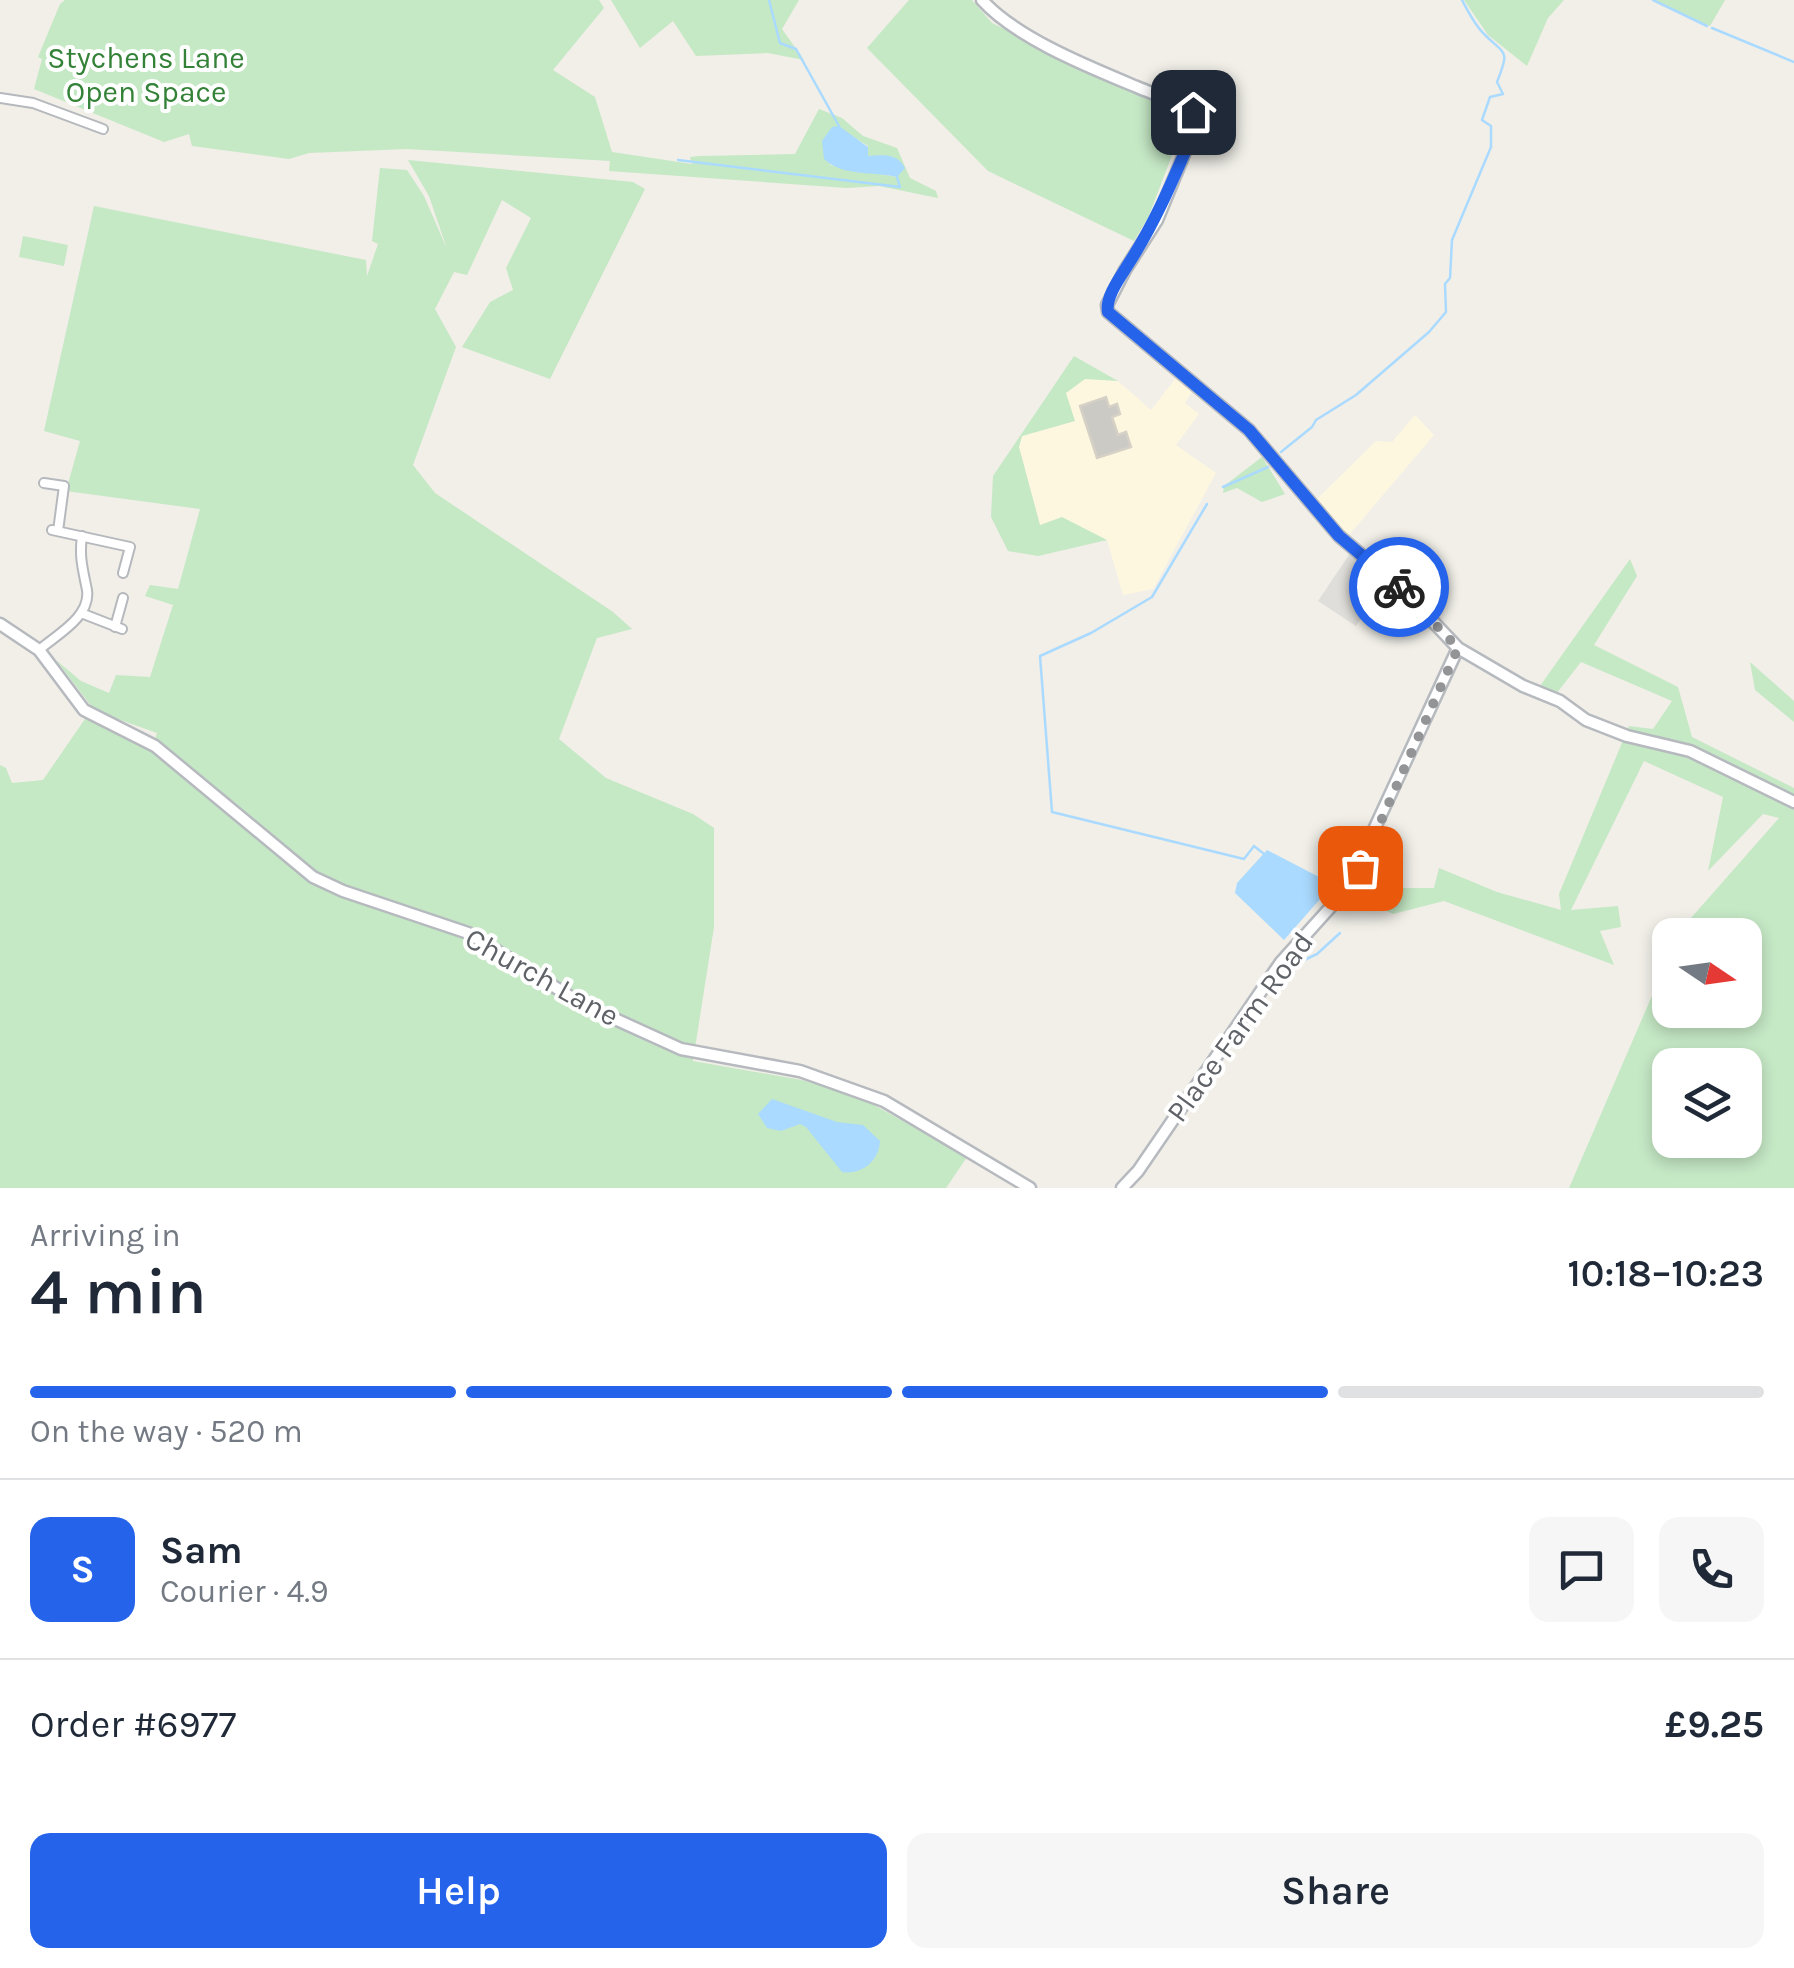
<!DOCTYPE html>
<meta charset="utf-8">
<style>
:root{--surface:#fff;--page:#f6f6f7;--text:#1f2937;--muted:#747a83;--line:#e0e1e3;--accent:#2563eb}
body{margin:0;font-family:Karla,sans-serif;background:var(--page);color:var(--text);height:100vh;display:flex;flex-direction:column;font-size:38px;white-space:nowrap}
*{box-sizing:border-box;margin:0}
p{font-size:32px;color:var(--muted)}
.icon{flex:none;width:55px;height:55px;fill:none;stroke:currentColor;stroke-width:2;stroke-linecap:round;stroke-linejoin:round}
.map{position:relative;height:1188px;overflow:hidden}
.panel{display:flex;flex-direction:column;background:var(--surface);flex:1}
.panel>*{flex:none}
.needle{width:65px;rotate:103deg}
.buttons{position:absolute;left:1652px;top:918px;display:grid;gap:20px}
.buttons a{display:grid;place-items:center;width:110px;height:110px;border-radius:20px;background:var(--surface);box-shadow:0 5px 15px #0003;font-size:50px}
.pin{position:absolute;display:grid;place-items:center;width:85px;height:85px;color:#fff;margin:-42px;border-radius:20px;box-shadow:0 5px 15px #0006}
.courier{position:absolute;display:grid;place-items:center;width:100px;height:100px;margin:-50px;border:8px solid #2563eb;border-radius:50%;background:#fff;color:#222;box-shadow:0 2px 12px #0007}
.headline em{font-style:normal;font-weight:600}
.headline div{display:flex;flex-direction:column-reverse}
.headline{display:flex;align-items:center;justify-content:space-between;height:170px;padding:0 30px}
h1{font-size:65px;font-weight:600;line-height:75px}
.bar{display:grid;grid-template-columns:repeat(4,1fr);gap:15px 10px;align-content:center;height:120px;padding:0 30px}
.bar i{height:12px;border-radius:8px;background:var(--line)}
.bar .selected{background:var(--accent)}
.bar p{grid-column:span 4}
.line{display:flex;align-items:center;gap:25px;padding:0 30px;border-top:2px solid var(--line)}
.line div{flex:1}
.round{display:grid;place-items:center;flex:none;width:105px;height:105px;border-radius:20px;background:var(--page)}
.button{display:flex;gap:20px;margin-top:auto;padding:20px 30px}
.button a{flex:1;height:115px;border-radius:20px;background:var(--accent);color:#fff;font-size:40px;font-weight:600;line-height:115px;text-align:center}
.button a+a{background:var(--page);color:var(--text)}
.map>svg:first-child{display:block}
</style>
<div class="map">
<svg width="1794" height="1188" viewBox="0 0 1794 1188">
<rect width="100%" height="100%" fill="#f1efe8"/>
<path fill="#fef7e0" d="M 1179,374 L 1195,387 L 1185,403 L 1199,414 L 1176,445 L 1216,473 L 1153,589 L 1123,595 L 1107,540 L 1040,525 L 1019,447 L 1022,436 L 1074,421 L 1065,393 L 1086,378 L 1118,381 L 1151,410 Z
M 1415,415 L 1434,435 L 1349,535 L 1342,533 L 1310,506 L 1376,441 L 1392,442 Z"/>
<path fill="#e0deda" d="M 1351,552 L 1386,581 L 1356,626 L 1318,601 Z"/>
<path fill="#c5e8c5" fill-rule="evenodd" d="M 65,0 L 599,0 L 604,8 L 553,70 L 595,97 L 612,152 L 692,164 L 690,157 L 699,156 L 795,154 L 819,109 L 842,118 L 863,136 L 897,148 L 910,178 L 936,191 L 938,198 L 879,186 L 847,188 L 609,171 L 610,161 L 407,149 L 309,153 L 289,159 L 192,146 L 189,134 L 164,142 L 34,89 L 42,59 L 38,57 L 60,4 ZM 844,131 L 868,146 L 868,156 L 897,177 L 830,165 Z
M 611,0 L 799,0 L 782,29 L 804,60 L 768,53 L 696,56 L 673,21 L 640,48 Z
M 909,0 L 972,0 L 992,23 L 1187,116 L 1148,218 L 1134,241 L 988,171 L 867,48 Z
M 1464,0 L 1564,0 L 1548,18 L 1527,66 L 1488,35 Z
M 1652,0 L 1725,0 L 1710,26 Z
M 408,160 L 633,182 L 645,189 L 550,379 L 462,347 L 490,302 L 513,290 L 506,268 L 531,218 L 502,200 L 467,275 L 454,272 L 435,309 L 456,347 L 413,465 L 435,493 L 613,612 L 632,629 L 597,638 L 559,739 L 606,778 L 693,814 L 714,828 L 714,927 L 693,1061 L 802,1080 L 858,1096 L 967,1157 L 946,1188 L 0,1188 L 0,765 L 6,768 L 12,783 L 43,780 L 87,716 L 155,739 L 157,733 L 95,711 L 56,660 L 81,681 L 109,693 L 116,675 L 150,677 L 173,605 L 145,596 L 150,585 L 178,589 L 200,509 L 66,491 L 80,441 L 44,431 L 94,206 L 366,260 L 367,276 L 378,244 L 372,241 L 380,168 L 407,170 L 424,196 L 447,249 L 429,196 Z
M 23,236 L 68,245 L 64,266 L 19,257 Z
M 1074,356 L 1118,381 L 1085,379 L 1066,393 L 1075,421 L 1022,436 L 1019,447 L 1040,525 L 1062,517 L 1107,540 L 1038,556 L 1008,551 L 991,517 L 993,476 Z
M 1262,457 L 1285,494 L 1262,502 L 1237,488 L 1223,493 L 1224,486 Z
M 1630,559 L 1637,576 L 1594,645 L 1678,687 L 1692,737 L 1794,788 L 1794,1188 L 1569,1188 L 1667,961 L 1670,942 L 1670,1010 L 1745,1010 L 1745,935 L 1676,935 L 1779,818 L 1763,814 L 1708,871 L 1723,797 L 1644,761 L 1571,910 L 1618,906 L 1621,927 L 1600,931 L 1614,965 L 1444,901 L 1393,914 L 1352,895 L 1360,878 L 1399,888 L 1434,888 L 1439,868 L 1497,892 L 1561,910 L 1559,894 L 1629,726 L 1653,729 L 1672,701 L 1581,662 L 1556,694 L 1540,686 ZM 1670,1065 L 1745,1065 L 1745,1140 L 1670,1140 Z
M 1750,662 L 1794,701 L 1794,722 L 1755,690 Z"/>
<path fill="#aadaff" d="M 839,126 L 868,147 L 868,156 C 883,155 897,153 905,168 L 897,177 C 873,171 843,177 824,159 L 822,141 L 832,127 Z
M 1267,850 L 1321,878 L 1321,898 L 1284,940 L 1235,893 L 1237,883 Z
M 772,1099 L 837,1122 L 863,1125 L 880,1141 C 879,1161 862,1175 842,1172 L 806,1127 L 800,1124 L 781,1131 L 767,1128 L 758,1114 Z"/>
<g fill="none" stroke-linecap="round" stroke-linejoin="round">
<path stroke="#aadaff" stroke-width="2.5" d="M 769,0 L 780,43 L 796,49 L 839,126
M 1653,0 L 1707,26
M 1712,28 L 1794,62
M 678,160 L 900,187 L 897,177
M 1281,452 L 1312,427 L 1316,420 L 1356,395 L 1429,332 L 1446,312 L 1445,284 L 1450,278 L 1452,240 L 1491,147 L 1491,126 L 1482,120 L 1490,97 L 1503,94 L 1497,82 C 1510,49 1506,56 1484,34 C 1474,24 1469,13 1462,0
M 1223,487 L 1268,467
M 1207,504 L 1152,597 L 1091,633 L 1040,656 L 1052,812 L 1244,859 L 1254,846 L 1264,854
M 1298,963 L 1317,954 L 1340,933"/>
</g>
<path fill="#cccac5" stroke="#d6d1c6" stroke-width="2.5" d="M 1106,397 L 1109,407 L 1117,404 L 1120,414 L 1112,417 L 1118,435 L 1126,432 L 1131,447 L 1097,458 L 1080,406 Z"/>
<g fill="none" stroke-linecap="round" stroke-linejoin="round">
<g stroke="#b5b8bc" stroke-width="12">
<path id="street" d="M 0,98 L 33,103 L 103,129
M 44,483 L 64,486 L 58,531
M 52,530 L 130,547 L 123,573
M 81,613 L 122,629
M 115,627 L 123,598
M 39,650 C 56,635 91,617 87,590 C 83,570 79,557 82,536"/>
</g>
<g stroke="#b6babf" stroke-width="15">
<path id="secondary" d="M 982,0 C 1016,38 1089,67 1137,87 C 1158,96 1183,103 1199,118 L 1157,220 L 1125,270 L 1107,305 L 1108,312 L 1249,430 L 1339,536 L 1404,591 L 1458,648 L 1523,686 L 1560,701 L 1586,720 L 1627,736 L 1690,751 L 1794,802
M 0,624 L 39,650 L 84,710 L 155,746 L 313,877 L 343,891 L 468,933 L 582,1004 L 681,1049 L 800,1071 L 884,1101 L 1030,1188
M 1122,1188 L 1138,1171 L 1281,962 L 1346,890 L 1458,648"/>
</g>
<use href="#street" stroke="#fff" stroke-width="8"/>
<use href="#secondary" stroke="#fff" stroke-width="10"/>
</g>
<g fill="none" stroke-linecap="round" stroke-linejoin="round">
<path stroke="#929495" stroke-width="10" stroke-dasharray="0 18" d="M 1360,868 L 1458,648 L 1399,587"/>
<path stroke="#2563eb" stroke-width="12" d="M 1193,112 L 1198,122 C 1177,170 1158,218 1129,263 C 1121,276 1105,297 1108,312 L 1249,430 L 1339,536 L 1399,587"/>
</g>
<g text-anchor="middle" stroke-width="8" stroke-linejoin="round" paint-order="stroke">
<g font-size="30" fill="#348238" stroke="#fff">
<text x="146" y="68">Stychens Lane<tspan x="146" dy="34">Open Space</tspan></text>
</g>
<g font-size="30" fill="#5f6368" stroke="#fff">
<text transform="translate(542 977) rotate(29)" y="10">Church Lane</text>
<text transform="translate(1240 1027) rotate(-54)" y="10">Place Farm Road</text>
</g>
</g>
</svg>
<div class="buttons">
<a><svg class="needle" viewBox="-14 -14 28 28"><path d="M0-13l5 13h-10z" fill="#e53935"/><path d="M0 13l5-13h-10z" fill="#747a83"/></svg></a>
<a><svg class="icon" aria-label="layers" viewBox="0 0 24 24"><path d="M12 4l9 5-9 5-9-5zM3 14l9 5 9-5"/></svg></a>
</div>
<div class="pin" style="left:1360px;top:868px;background:#ea580c"><svg class="icon" aria-label="bag" viewBox="0 0 24 24"><path d="M5 8h14l-1 12H6zM9 8a3 3 0 0 1 6 0"/></svg></div>
<div class="pin" style="left:1193px;top:112px;background:#1f2937"><svg class="icon" aria-label="home" viewBox="0 0 24 24"><path d="M3 11l9-7 9 7M6 9v11h12V9"/></svg></div>
<div class="courier" style="left:1399px;top:587px"><svg class="icon" aria-label="bike" viewBox="0 0 24 24"><circle cx="6" cy="16" r="4"/><circle cx="18" cy="16" r="4"/><path d="M6 16l4-8h5l3 8M10 8l3 8H6M13 5h3"/></svg></div>
</div>
<section class="panel">
<div class="headline"><div><h1>4 min</h1><p>Arriving in</p></div><em>10:18–10:23</em></div>
<div class="bar"><i class="selected"></i><i class="selected"></i><i class="selected"></i><i></i><p>On the way · 520 m</p></div>
<div class="line" style="height:180px"><b class="round" style="background:var(--accent);color:#fff">S</b><div><b>Sam</b><p>Courier · 4.9</p></div><a class="round"><svg class="icon" aria-label="chat" viewBox="0 0 24 24"><path d="M4 5h16v11H9l-5 4z"/></svg></a><a class="round"><svg class="icon" aria-label="phone" viewBox="0 0 24 24"><path d="M5 4h4l2 5-3 2q2 4 5 5l2-3 5 2v4C11 20 4 13 5 4z"/></svg></a></div>
<div class="line" style="height:130px"><div>Order #6977</div><b>£9.25</b></div>
<div class="button"><a>Help</a><a>Share</a></div>
</section>
